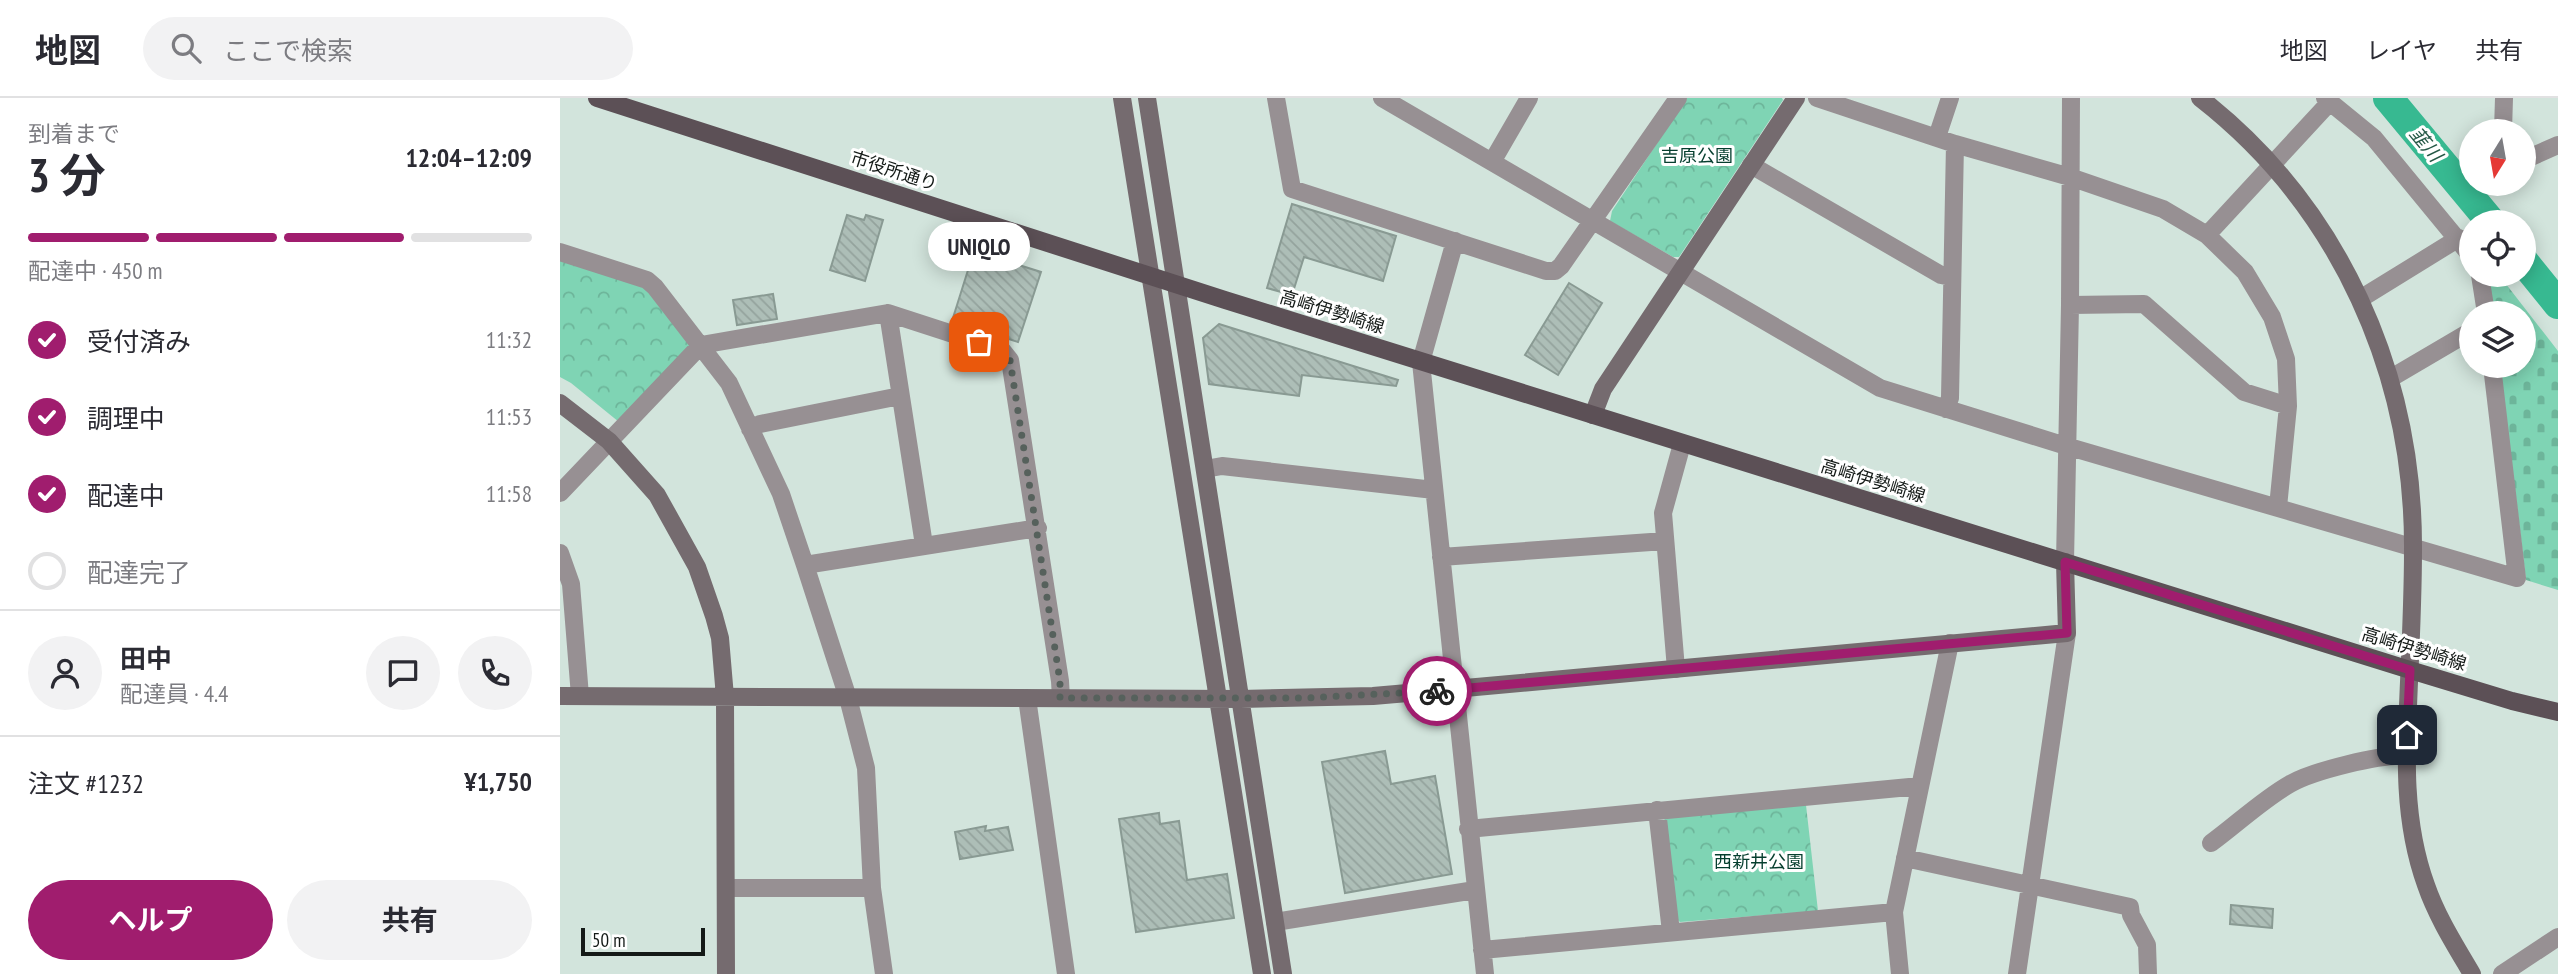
<!DOCTYPE html>
<html lang="ja">
<meta charset="utf-8">
<style>
:root{--surface:#fff;--page:#f2f2f3;--text:#2b2b33;--muted:#7c7c81;--line:#e1e1e2;--accent:#a01d6e}
body{margin:0;font-family:"PT Sans Narrow","Noto Sans JP",sans-serif;background:var(--page);color:var(--text);height:100vh;display:flex;flex-direction:column;font-size:26px;white-space:nowrap}
*{box-sizing:border-box;margin:0}
p{font-size:23px;color:var(--muted)}
.icon{flex:none;width:38px;height:38px;fill:none;stroke:currentColor;stroke-width:2;stroke-linecap:round;stroke-linejoin:round}
.map{position:relative;flex:1;overflow:hidden}
.drawer{display:flex;flex-direction:column;background:var(--surface);width:560px}
.drawer>*{flex:none}
.needle{width:46px;rotate:191deg}
.tools{position:absolute;left:1899px;top:21px;display:grid;gap:14px}
.tools a{display:grid;place-items:center;width:77px;height:77px;border-radius:50%;background:var(--surface);box-shadow:0 4px 18px #0003;font-size:35px}
.scale{position:absolute;left:21px;bottom:18px;width:124px;box-sizing:border-box;padding-left:7px;border:4px solid #141a17;border-top:0;font-size:19px;line-height:24px;white-space:nowrap;color:#141a17;-webkit-text-stroke:5px #fff;paint-order:stroke}
.pin{position:absolute;display:grid;place-items:center;width:60px;height:60px;color:#fff;margin:-30px;border-radius:14px;box-shadow:0 4px 10px #0006}
.courier{position:absolute;display:grid;place-items:center;width:70px;height:70px;margin:-35px;border:5px solid #a01d6e;border-radius:50%;background:#fff;color:#222;box-shadow:0 2px 9px #0007}
.bubble{position:absolute;height:49px;border-radius:24px;background:var(--surface);box-shadow:0 4px 18px #0003;font-size:23px;font-weight:700;line-height:49px;text-align:center}
.summary em{font-style:normal;font-weight:700}
.summary div{display:flex;flex-direction:column-reverse}
.summary{display:flex;align-items:center;justify-content:space-between;height:119px;padding:0 28px}
h1{font-size:46px;font-weight:700;line-height:52px}
.bar{display:grid;grid-template-columns:repeat(4,1fr);gap:10px 7px;align-content:center;height:84px;padding:0 28px}
.bar i{height:9px;border-radius:5px;background:var(--line)}
.bar .active{background:var(--accent)}
.bar p{grid-column:span 4}
.line{display:flex;align-items:center;gap:18px;padding:0 28px;border-top:2px solid var(--line)}
.line div{flex:1}
.round{display:grid;place-items:center;flex:none;width:74px;height:74px;border-radius:37px;background:var(--page)}
ol{padding:0 28px;list-style:none}
li{display:flex;align-items:center;gap:21px;height:77px}
li p{margin-inline-start:auto}
li .icon{padding:7px;border-radius:50%;background:var(--accent);color:#fff;stroke-width:4}
li:last-child{color:var(--muted)}
li i{width:38px;height:38px;border:4px solid var(--line);border-radius:50%}
.action{display:flex;gap:14px;margin-top:auto;padding:14px 28px}
.action a{flex:1;height:80px;border-radius:42px;background:var(--accent);color:#fff;font-size:28px;font-weight:700;line-height:80px;text-align:center}
.action a+a{background:var(--page);color:var(--text)}
header{display:flex;align-items:center;gap:42px;box-sizing:border-box;height:98px;padding:0 35px;background:var(--surface);border-bottom:2px solid var(--line)}
header strong{font-size:33px}
nav{display:flex;gap:38px;margin-inline-start:auto;font-size:24px}
.search{width:490px;height:63px;background:var(--page);display:flex;align-items:center;gap:18px;box-sizing:border-box;padding:0 24px;border-radius:38px;color:var(--muted);font-size:26px}
main{display:flex;flex:1;min-height:0}
.map>svg:first-child{display:block}
</style>
<header>
<strong>地図</strong>
<div class="search"><svg class="icon" aria-label="search" viewBox="0 0 24 24"><circle cx="10" cy="10" r="6"/><path d="M15 15l6 6"/></svg>ここで検索</div>
<nav><a>地図</a><a>レイヤ</a><a>共有</a></nav>
</header>
<main>
<section class="drawer">
<div class="summary"><div><h1>3 分</h1><p>到着まで</p></div><em>12:04–12:09</em></div>
<div class="bar"><i class="active"></i><i class="active"></i><i class="active"></i><i></i><p>配達中 · 450 m</p></div>
<ol>
<li><svg class="icon" aria-label="check" viewBox="0 0 24 24"><path d="M5 12l5 5 9-10"/></svg>受付済み<p>11:32</p></li>
<li><svg class="icon" aria-label="check" viewBox="0 0 24 24"><path d="M5 12l5 5 9-10"/></svg>調理中<p>11:53</p></li>
<li><svg class="icon" aria-label="check" viewBox="0 0 24 24"><path d="M5 12l5 5 9-10"/></svg>配達中<p>11:58</p></li>
<li><i></i>配達完了</li>
</ol>
<div class="line" style="height:126px"><a class="round"><svg class="icon" aria-label="person" viewBox="0 0 24 24"><circle cx="12" cy="8" r="4"/><path d="M4 21q1-7 8-7t8 7"/></svg></a><div><b>田中</b><p>配達員 · 4.4</p></div><a class="round"><svg class="icon" aria-label="chat" viewBox="0 0 24 24"><path d="M4 5h16v11H9l-5 4z"/></svg></a><a class="round"><svg class="icon" aria-label="phone" viewBox="0 0 24 24"><path d="M5 4h4l2 5-3 2q2 4 5 5l2-3 5 2v4C11 20 4 13 5 4z"/></svg></a></div>
<div class="line" style="height:91px"><div>注文 #1232</div><b>¥1,750</b></div>
<div class="action"><a>ヘルプ</a><a>共有</a></div>
</section>
<div class="map">
<svg width="1998" height="876" viewBox="0 0 1998 876">
<defs>
<pattern id="forest-crowns" width="20" height="18" patternUnits="userSpaceOnUse" patternTransform="scale(1.75)"><rect width="20" height="18" fill="#7fd4b4"/><path d="M2 6a3 3 0 1 1 6 0M12 15a3 3 0 1 1 6 0" fill="none" stroke="#6db59a"/></pattern>
<pattern id="cemetery-stones" width="16" height="16" patternUnits="userSpaceOnUse" patternTransform="scale(1.75)"><rect width="16" height="16" fill="#7fd4b4"/><path d="M2 7V4a2 2 0 0 1 4 0v3zM10 15v-3a2 2 0 0 1 4 0v3z" fill="#6db59a"/></pattern>
<pattern id="building-back-hatch" width="6" height="6" patternUnits="userSpaceOnUse" patternTransform="scale(1.75)"><rect width="6" height="6" fill="#adbeb7"/><path d="M-1 5l2 2M0 0l6 6M5-1l2 2" fill="none" stroke="#94a39d"/></pattern>
</defs>
<rect width="100%" height="100%" fill="#d2e4dc"/>
<path fill="url(#forest-crowns)" d="M 1127,0 L 1222,0 L 1223,2 L 1119,159 L 1113,159 L 1050,123 L 1052,113 Z
M 0,162 L 86,189 L 131,246 L 59,324 L 11,285 L 0,279 Z
M 1246,707 L 1258,813 L 1120,824 L 1114,819 L 1103,723 L 1107,719 Z"/>
<path fill="url(#cemetery-stones)" d="M 1929,177 L 1939,177 L 1998,253 L 1998,492 L 1966,482 L 1940,268 L 1964,268 L 1964,215 L 1933,215 Z"/>
<g fill="none" stroke-linecap="round" stroke-linejoin="round">
<path stroke="#37b991" stroke-width="30" d="M 1828,0 L 1931,124
M 1964,164 L 1998,206"/>
</g>
<path fill="url(#building-back-hatch)" stroke="#899a93" stroke-width="2" d="M 732,106 L 836,138 L 823,183 L 744,159 L 732,197 L 707,190 Z
M 287,117 L 304,122 L 306,117 L 323,122 L 305,183 L 270,172 Z
M 414,153 L 481,174 L 458,244 L 392,223 Z
M 1009,185 L 1042,205 L 998,277 L 965,257 Z
M 213,196 L 217,221 L 177,227 L 173,202 Z
M 659,226 L 838,282 L 836,288 L 742,277 L 739,298 L 649,286 L 643,240 Z
M 825,653 L 831,686 L 875,678 L 892,776 L 785,795 L 762,664 Z
M 599,715 L 600,726 L 619,723 L 627,782 L 667,776 L 674,820 L 576,834 L 559,721 Z
M 426,728 L 425,733 L 448,729 L 453,752 L 400,761 L 395,734 Z
M 1671,807 L 1713,811 L 1712,830 L 1670,826 Z"/>
<g fill="none" stroke-linecap="round" stroke-linejoin="round">
<path stroke="#979093" stroke-width="18" d="M 716,0 L 732,91 L 986,173 L 995,173 L 1001,168 L 1118,0
M 822,0 L 1320,290 L 1506,348 L 1957,480 L 1932,268
M 1257,0 L 1395,46 L 1510,79 L 1603,111 L 1647,137 L 1685,174 L 1712,219 L 1726,261 L 1728,308 L 1718,409
M 1765,0 L 1814,40 L 1911,158
M 1943,33 L 1944,0
M 1377,39 L 1390,0
M 1964,62 L 1998,47
M 932,64 L 969,0
M 1191,67 L 1381,177 L 1391,179
M 1647,137 L 1770,4
M 895,143 L 861,264 L 925,876
M 0,154 L 87,182 L 95,189 L 169,285 L 221,396 L 245,467 L 288,600 L 306,670 L 312,790 L 324,876
M 1920,177 L 1926,215
M 1800,201 L 1899,140
M 1510,207 L 1584,206 L 1684,294 L 1728,308
M 328,215 L 364,447
M 1831,280 L 1911,233
M 1386,311 L 1390,300 L 1395,46
M 190,331 L 200,326 L 340,298
M 645,371 L 662,368 L 874,392
M 0,395 L 141,247 L 328,215 L 442,252 L 450,262 L 500,583 L 501,600
M 0,455 L 11,486 L 20,598
M 881,459 L 1105,443
M 1505,464 L 1510,207 L 1511,0
M 245,467 L 478,430
M 1116,571 L 1103,415 L 1122,346
M 467,600 L 506,876
M 1097,712 L 1111,834
M 908,731 L 1360,688
M 1651,745 C 1677,726 1702,702 1730,686 C 1753,673 1820,656 1846,658
M 1345,760 L 1570,809 L 1571,817 L 1587,847 L 1588,876
M 167,790 L 312,790
M 715,824 L 915,792
M 922,852 L 1334,814
M 1340,876 L 1334,814 L 1390,545
M 1457,876 L 1507,535
M 1942,876 L 1998,839"/>
<path stroke="#756b6f" stroke-width="18" d="M 562,0 L 702,876
M 587,0 L 723,876
M 1640,0 C 1780,109 1854,276 1853,452 C 1853,496 1851,540 1849,584 C 1846,652 1842,721 1866,787 C 1877,819 1895,847 1912,876
M 0,305 L 49,343 L 97,397 L 137,469 L 154,518 L 160,540 L 165,599 L 166,876
M 1033,317 L 1043,291 L 1236,0
M 0,598 L 680,601 L 813,598 L 894,591 L 1507,535 L 1505,464"/>
<path stroke="#5c5056" stroke-width="18" d="M 37,0 L 665,202 L 1850,572 L 1952,603 L 1998,614"/>
</g>
<g fill="none" stroke-linecap="round" stroke-linejoin="round">
<path stroke="#56615c" stroke-width="7" stroke-dasharray="0 12.6" d="M 419,244 L 442,252 L 450,262 L 500,583 L 500,600 L 745,600 L 877,593"/>
<path stroke="#a01d6e" stroke-width="9" d="M 877,593 L 1507,535 L 1505,464 L 1850,572 L 1847,637"/>
</g>
<g text-anchor="middle" stroke-width="6" stroke-linejoin="round" paint-order="stroke">
<g font-size="18" fill="#053e2e" stroke="#fff">
<text x="1137" y="64">吉原公園</text>
<text x="1199" y="770">西新井公園</text>
</g>
<g font-size="18" fill="#141a17" stroke="#fff">
<text transform="translate(334 73) rotate(18)" y="6">市役所通り</text>
<text transform="translate(772 214) rotate(17)" y="6">高崎伊勢崎線</text>
<text transform="translate(1313 383) rotate(17)" y="6">高崎伊勢崎線</text>
<text transform="translate(1854 551) rotate(17)" y="6">高崎伊勢崎線</text>
</g>
<g font-size="19" font-style="italic" fill="#265947" stroke="#fff">
<text transform="translate(1866 46) rotate(50)" y="7">韮川</text>
</g>
</g>
</svg>
<div class="tools">
<a><svg class="needle" viewBox="-14 -14 28 28"><path d="M0-13l5 13h-10z" fill="#e53935"/><path d="M0 13l5-13h-10z" fill="#7c7c81"/></svg></a>
<a><svg class="icon" aria-label="locate" viewBox="0 0 24 24"><circle cx="12" cy="12" r="6"/><path d="M12 2v4M12 18v4M2 12h4M18 12h4"/></svg></a>
<a><svg class="icon" aria-label="layers" viewBox="0 0 24 24"><path d="M12 4l9 5-9 5-9-5zM3 14l9 5 9-5"/></svg></a>
</div>
<div class="scale">50 m</div>
<div class="pin" style="left:419px;top:244px;background:#ea580c"><svg class="icon" aria-label="bag" viewBox="0 0 24 24"><path d="M5 8h14l-1 12H6zM9 8a3 3 0 0 1 6 0"/></svg></div>
<div class="pin" style="left:1847px;top:637px;background:#1f2937"><svg class="icon" aria-label="home" viewBox="0 0 24 24"><path d="M3 11l9-7 9 7M6 9v11h12V9"/></svg></div>
<div class="courier" style="left:877px;top:593px"><svg class="icon" aria-label="bike" viewBox="0 0 24 24"><circle cx="6" cy="16" r="4"/><circle cx="18" cy="16" r="4"/><path d="M6 16l4-8h5l3 8M10 8l3 8H6M13 5h3"/></svg></div>
<div class="bubble" style="left:368px;top:124px;width:102px">UNIQLO</div>
</div>
</main>
